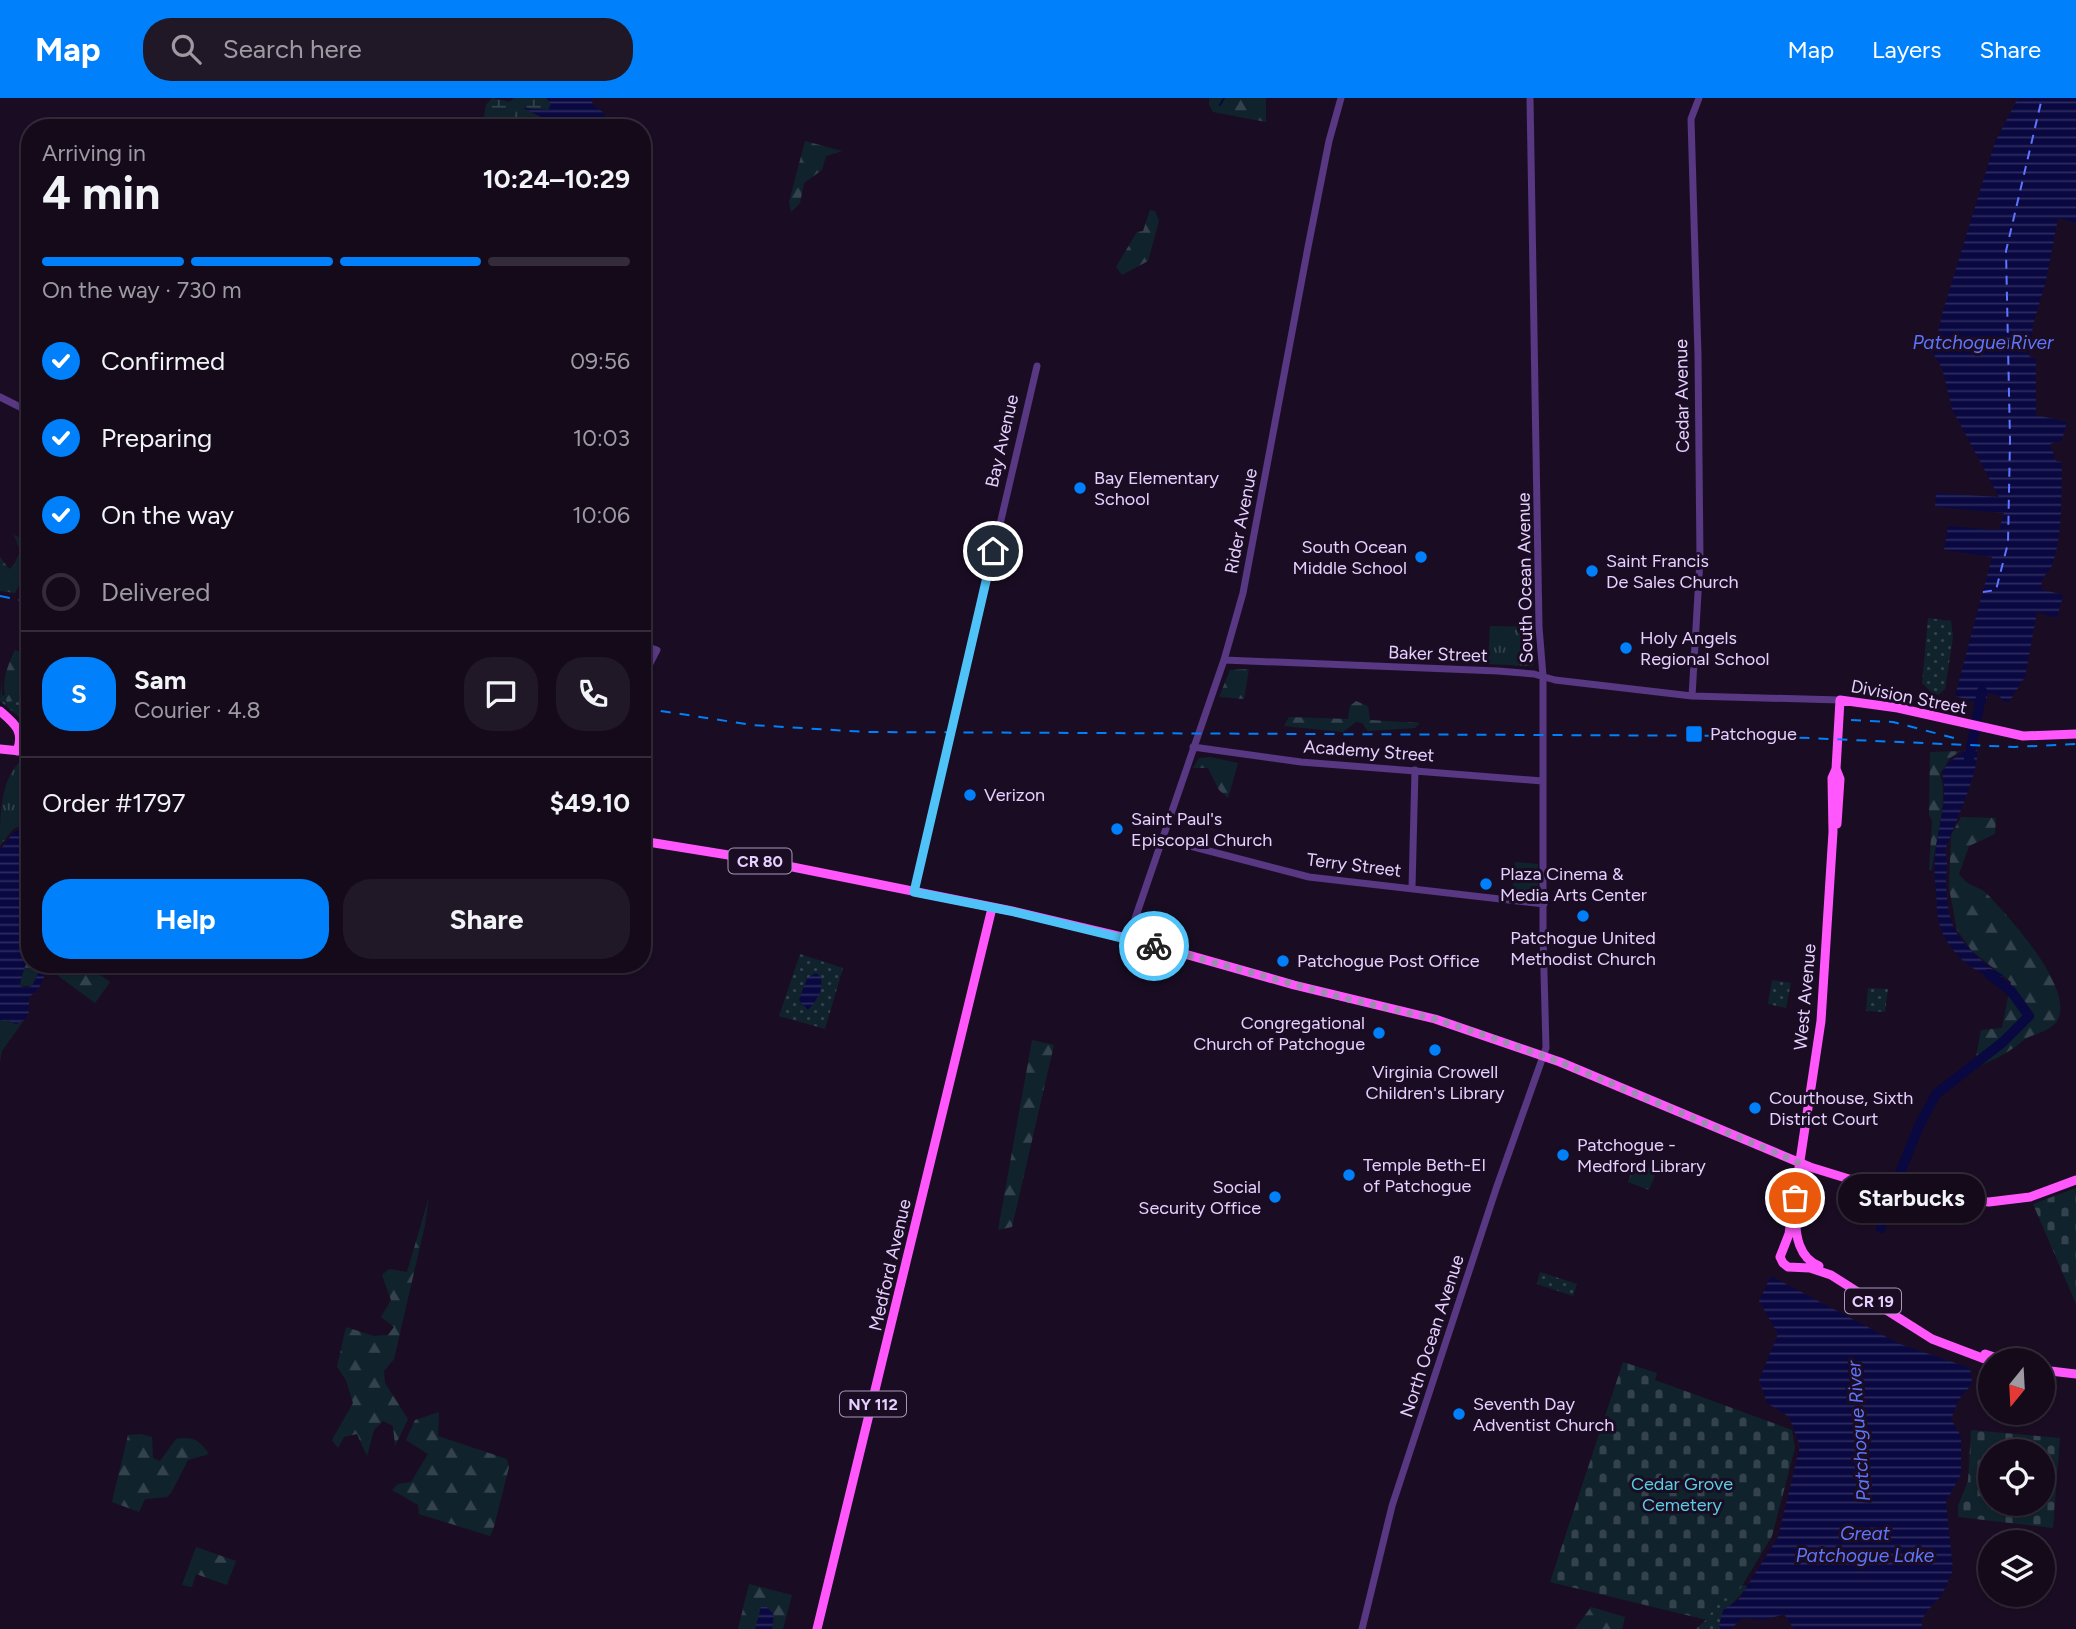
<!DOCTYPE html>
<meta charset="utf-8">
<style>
:root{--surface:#140a1a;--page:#211827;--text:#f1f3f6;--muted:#9d9aa2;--line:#332b39;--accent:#0080fb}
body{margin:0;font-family:Figtree,sans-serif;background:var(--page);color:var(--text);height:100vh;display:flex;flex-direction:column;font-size:26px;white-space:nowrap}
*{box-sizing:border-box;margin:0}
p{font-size:23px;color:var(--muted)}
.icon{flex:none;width:38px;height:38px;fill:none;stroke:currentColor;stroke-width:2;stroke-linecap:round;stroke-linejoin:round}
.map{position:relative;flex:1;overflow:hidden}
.side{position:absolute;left:21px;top:21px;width:630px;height:854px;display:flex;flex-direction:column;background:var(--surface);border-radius:28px;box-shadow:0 2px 5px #0004,0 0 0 2px var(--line)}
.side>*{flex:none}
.needle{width:46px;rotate:198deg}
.controls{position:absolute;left:1978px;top:1250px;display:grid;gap:14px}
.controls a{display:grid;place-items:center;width:77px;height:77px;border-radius:50%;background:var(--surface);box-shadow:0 2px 5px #0004,0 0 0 2px var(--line);font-size:35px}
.pin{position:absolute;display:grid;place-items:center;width:60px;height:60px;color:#fff;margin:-30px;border:4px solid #fff;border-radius:50%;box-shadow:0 2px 7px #0007}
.courier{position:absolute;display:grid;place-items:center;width:70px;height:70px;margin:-35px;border:5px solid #4fc3f7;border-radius:50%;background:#fff;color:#222;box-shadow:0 2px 9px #0007}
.bubble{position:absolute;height:49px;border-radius:24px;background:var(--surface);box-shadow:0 2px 5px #0004,0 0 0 2px var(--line);font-size:23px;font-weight:700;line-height:49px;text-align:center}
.headline em{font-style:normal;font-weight:700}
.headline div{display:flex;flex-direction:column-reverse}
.headline{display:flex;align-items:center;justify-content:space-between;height:119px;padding:0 21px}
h1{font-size:46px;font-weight:700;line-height:52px}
.bar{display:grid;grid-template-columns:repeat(4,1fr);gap:10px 7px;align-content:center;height:84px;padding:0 21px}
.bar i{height:9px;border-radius:5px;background:var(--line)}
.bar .current{background:var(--accent)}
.bar p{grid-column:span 4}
.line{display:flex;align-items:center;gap:18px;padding:0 21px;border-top:2px solid var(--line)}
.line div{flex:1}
.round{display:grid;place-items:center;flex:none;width:74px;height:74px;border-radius:28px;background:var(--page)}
ol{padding:0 21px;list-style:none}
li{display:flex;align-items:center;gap:21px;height:77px}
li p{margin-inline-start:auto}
li .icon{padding:7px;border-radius:50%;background:var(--accent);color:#fff;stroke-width:4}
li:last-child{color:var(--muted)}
li i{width:38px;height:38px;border:4px solid var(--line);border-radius:50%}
.button{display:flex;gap:14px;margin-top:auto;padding:14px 21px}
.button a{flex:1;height:80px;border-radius:28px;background:var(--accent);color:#fff;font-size:28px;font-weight:700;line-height:80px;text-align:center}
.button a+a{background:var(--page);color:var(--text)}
header{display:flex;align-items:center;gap:42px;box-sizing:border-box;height:98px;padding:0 35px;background:var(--accent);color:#fff}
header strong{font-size:33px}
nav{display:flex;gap:38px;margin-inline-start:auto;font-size:24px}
.search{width:490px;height:63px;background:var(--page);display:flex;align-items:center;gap:18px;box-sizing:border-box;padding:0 24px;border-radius:28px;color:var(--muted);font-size:26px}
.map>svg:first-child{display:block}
</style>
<header>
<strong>Map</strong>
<div class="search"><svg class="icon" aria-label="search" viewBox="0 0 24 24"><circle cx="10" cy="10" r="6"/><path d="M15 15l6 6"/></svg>Search here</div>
<nav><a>Map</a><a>Layers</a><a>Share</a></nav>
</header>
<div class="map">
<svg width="2076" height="1531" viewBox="0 0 2076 1531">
<defs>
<pattern id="grass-dots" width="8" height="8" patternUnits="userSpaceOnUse" patternTransform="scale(1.75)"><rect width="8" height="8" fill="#10232d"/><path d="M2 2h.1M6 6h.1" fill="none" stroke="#33424c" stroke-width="1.8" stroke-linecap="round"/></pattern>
<pattern id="forest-firs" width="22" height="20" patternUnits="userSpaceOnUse" patternTransform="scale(1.75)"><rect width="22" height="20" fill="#10232d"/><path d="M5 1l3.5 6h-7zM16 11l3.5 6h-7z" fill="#33424c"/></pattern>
<pattern id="wetland-marsh" width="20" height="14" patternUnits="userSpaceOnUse" patternTransform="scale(1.75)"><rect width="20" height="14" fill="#10232d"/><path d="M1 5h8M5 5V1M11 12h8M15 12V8" fill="none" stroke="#33424c"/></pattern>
<pattern id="cemetery-stones" width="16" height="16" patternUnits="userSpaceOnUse" patternTransform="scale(1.75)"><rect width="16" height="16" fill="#10232d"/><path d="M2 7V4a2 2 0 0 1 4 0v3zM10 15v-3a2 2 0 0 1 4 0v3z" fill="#33424c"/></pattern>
<pattern id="park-tufts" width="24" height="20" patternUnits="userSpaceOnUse" patternTransform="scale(1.75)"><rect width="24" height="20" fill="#10232d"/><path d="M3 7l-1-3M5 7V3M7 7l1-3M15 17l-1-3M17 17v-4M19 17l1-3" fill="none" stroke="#33424c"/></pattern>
<pattern id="water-rules" width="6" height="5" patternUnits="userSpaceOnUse" patternTransform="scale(1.75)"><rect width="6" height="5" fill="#0a0841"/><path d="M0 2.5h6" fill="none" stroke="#2e2b5e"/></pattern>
</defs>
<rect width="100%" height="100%" fill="#1a0d23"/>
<path fill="url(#grass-dots)" d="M 1928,520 L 1951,523 L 1953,539 L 1945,591 L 1938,597 L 1930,593 L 1922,585 Z
M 2,580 L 2,597 L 25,601 L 30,598 L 30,628 L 0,603 Z
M 800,856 L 843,870 L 825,931 L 779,918 Z
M 1772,882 L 1791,885 L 1786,910 L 1768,906 Z
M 1868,890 L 1888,891 L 1885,914 L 1866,913 Z
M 1540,1174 L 1577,1186 L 1573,1198 L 1537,1186 Z
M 1741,1487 L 1747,1488 C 1736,1506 1725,1507 1719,1528 L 1721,1531 L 1696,1531 L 1707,1521 L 1709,1509 Z"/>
<path fill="url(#forest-firs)" d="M 1209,0 L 1266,0 L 1266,24 L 1213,14 L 1209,7 Z
M 805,43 L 842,53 L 826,58 L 822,72 L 804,85 L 800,105 L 791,114 L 789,104 Z
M 1150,112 L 1155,113 L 1159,123 L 1148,163 L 1122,177 L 1116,169 L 1137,134 L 1143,133 Z
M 14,437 L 30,444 L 30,466 L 15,495 L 0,493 L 0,459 L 9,471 L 14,467 L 20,453 Z
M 15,552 L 23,555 L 30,553 L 30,598 L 25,601 L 7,604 C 0,586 7,569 15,552 Z
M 1249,571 L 1244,601 L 1219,599 L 1230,572 Z
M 1356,603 L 1368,608 L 1370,622 L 1420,625 L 1415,630 L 1368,633 L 1362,625 L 1356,624 L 1343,634 L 1284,628 L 1289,619 L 1348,621 L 1350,608 Z
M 1961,653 L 1950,660 L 1940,676 C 1949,703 1935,743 1932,772 L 1929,772 L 1932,723 L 1929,717 L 1930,654 Z
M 1210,659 L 1238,665 L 1228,700 L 1219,692 L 1208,670 L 1193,670 L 1199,660 Z
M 1961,719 L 1996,720 L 1995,736 L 1969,748 L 1959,776 C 1971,792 1978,786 1988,797 C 2009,819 2076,892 2057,923 C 2049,934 2036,935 2025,941 C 2021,944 2017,948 2012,951 C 2001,959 1987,964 1974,971 L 1981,932 L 2002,930 L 2011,884 L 1972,853 L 1957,832 L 1949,790 L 1951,737 Z
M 30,857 L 30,866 L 38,866 L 38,876 L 32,888 L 20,888 C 20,881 27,862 30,857 Z
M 49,866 L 85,866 L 110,884 L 95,905 L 49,871 Z
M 0,922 L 7,922 L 16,926 L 24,922 L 2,953 L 0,964 Z
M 1032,942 L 1054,947 L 1012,1129 L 998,1132 Z
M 429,1099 L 425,1127 L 394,1261 L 384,1273 L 385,1285 L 408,1321 L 395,1348 L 393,1328 L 383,1323 L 374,1332 L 367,1358 L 357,1336 L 344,1339 L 338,1350 L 332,1342 L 353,1305 L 346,1282 L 337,1269 L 346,1229 L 374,1238 L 388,1237 L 394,1229 L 381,1219 L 391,1202 L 382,1177 L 389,1171 L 407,1174 Z
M 439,1314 L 438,1338 L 507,1361 L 509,1369 L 494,1429 L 490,1438 L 419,1416 L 418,1407 L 392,1392 L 398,1386 L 411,1384 L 428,1356 L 406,1342 L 415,1322 Z
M 141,1336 L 152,1339 L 153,1360 L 160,1363 L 176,1341 C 193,1338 199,1342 209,1356 L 188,1362 L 171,1395 L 167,1399 L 145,1401 L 139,1414 L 112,1404 L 128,1337 Z
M 196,1449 L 236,1463 L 227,1487 L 196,1476 L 192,1489 L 182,1487 Z
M 749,1486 L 792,1497 L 783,1531 L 738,1531 Z
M 1591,1509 L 1625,1519 L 1622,1531 L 1575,1531 Z"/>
<path fill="url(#wetland-marsh)" d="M 492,0 L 510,4 L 514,0 L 547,0 L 551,6 L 549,12 L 525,11 L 541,19 L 554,30 C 536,30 496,35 483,23 L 486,7 Z"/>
<path fill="url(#cemetery-stones)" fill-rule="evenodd" d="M 2076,1090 L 2076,1206 L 2033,1106 Z
M 1623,1264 L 1657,1275 L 1655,1282 L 1792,1332 L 1795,1350 L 1772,1438 L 1737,1496 L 1718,1503 L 1707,1522 L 1550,1484 Z
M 1971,1332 L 2060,1340 L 2053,1430 L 1958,1419 L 1958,1408 L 1968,1383 ZM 1990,1353 L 2042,1353 L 2042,1405 L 1990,1405 Z"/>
<path fill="url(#park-tufts)" d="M 1490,528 L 1533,529 L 1534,566 L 1532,568 L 1488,566 Z
M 22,662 L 30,663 L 30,725 L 13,731 L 0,748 C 0,719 0,680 22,662 Z
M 1515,764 L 1538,766 L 1538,800 L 1512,798 Z
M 1635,1065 L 1657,1072 L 1649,1092 L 1628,1084 Z"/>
<path fill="url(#water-rules)" d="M 546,0 L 591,0 L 593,7 L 604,15 L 608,30 L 554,30 L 541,19 L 523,10 L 548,12 L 551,6 Z
M 2018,0 L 2076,0 L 2076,125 L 2058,120 L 2046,183 L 2033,227 L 2029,258 L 2036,261 L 2036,317 L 2067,324 L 2062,342 L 2050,346 L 2056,363 L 2062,364 C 2061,394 2063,439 2052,467 C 2047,478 2043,474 2041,491 L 2063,497 L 2057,520 L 2037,514 L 2025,579 L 2009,604 L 2002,603 L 2000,598 L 1988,595 L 1985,607 L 1955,598 L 1992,459 L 1944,452 L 1948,428 L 1999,432 L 2004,415 L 1935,409 L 1936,395 L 1999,399 L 1952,311 L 1942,270 L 1933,255 L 1943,213 L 1995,44 Z
M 1968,650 L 1977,652 C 1980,673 1953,729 1945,753 C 1949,765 1946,774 1946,786 C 1948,821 1951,834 1977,858 C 1986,866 1992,872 2003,877 L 1999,883 C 1970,873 1944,851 1938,820 C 1936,811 1937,802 1936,793 C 1934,779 1934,764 1936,750 C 1939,726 1948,699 1942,675 C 1947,662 1959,659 1968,650 Z
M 30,728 L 30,857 C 27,862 20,881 20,888 L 26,890 L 32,888 L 38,876 L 38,866 L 47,866 C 44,881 42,890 29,899 L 29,914 L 24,922 L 16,926 L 7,922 L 0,922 L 0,752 L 14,734 Z
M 816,875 L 821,879 C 823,893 818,901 808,912 L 799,902 L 807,880 Z
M 1771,1178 L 1900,1246 L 1970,1270 L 1972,1286 L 1959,1301 L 1951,1321 L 1961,1338 L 1961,1376 L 1946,1404 L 1953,1472 L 1942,1497 L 1928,1512 L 1921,1523 L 1923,1531 L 1794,1531 L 1784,1516 L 1765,1522 L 1742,1520 L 1731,1531 L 1721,1531 L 1719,1528 L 1723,1512 L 1739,1501 L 1778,1439 L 1800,1348 L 1789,1319 L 1767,1305 L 1759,1282 L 1778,1236 L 1759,1203 Z
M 761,1509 L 767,1509 L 774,1517 L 772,1531 L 755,1531 Z"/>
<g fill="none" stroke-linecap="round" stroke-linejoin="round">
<path stroke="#0a0841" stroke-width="2" d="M 1220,7 L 1224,0"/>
<path stroke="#0a0841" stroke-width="10" d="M 1969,661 L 1982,593
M 1881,1130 L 1883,1117 L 1918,1030 L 1936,996 L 2003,944 L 2029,918 L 2011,893 L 1989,876"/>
<path stroke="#5e76ff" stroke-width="2" stroke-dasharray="9 7" stroke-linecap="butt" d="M 1983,494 L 1996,492 L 2008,445 L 2010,342 L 2006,153 L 2042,0"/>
<path stroke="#583783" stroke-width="7" d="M 0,299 L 30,314
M 642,547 L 657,552 L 642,581
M 1224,562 L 1498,573 L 1534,576 L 1555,582 L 1692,598 L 1840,602
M 1692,598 L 1700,461 L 1698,257 L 1691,21 L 1699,0
M 1193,649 L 1301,664 L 1542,683
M 1163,741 L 1309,779 L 1544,806
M 1412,790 L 1415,672
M 914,794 L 1037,268
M 1128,841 L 1224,562 L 1243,495 L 1308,149 L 1329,43 L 1341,0
M 1362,1531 L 1392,1408 L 1496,1091 L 1546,950 L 1543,837 L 1543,578 L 1539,529 L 1530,0"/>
<path stroke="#ff57fc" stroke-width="9" d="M 0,613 C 14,625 25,633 17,653
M 0,651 L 30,654
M 1836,671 L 1840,681 L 1837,726
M 642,743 L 753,761 L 1012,813 L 1139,843 L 1294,887 L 1435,921 L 1560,964 L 1810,1069 L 1888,1093 L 1935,1100 L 1989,1104 L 2030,1099 L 2076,1082
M 1796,1118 C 1795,1137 1799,1160 1819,1168
M 1985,1256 L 2003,1262
M 1990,1263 L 1932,1241 L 1831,1177 L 1810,1170 L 1788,1169 L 1783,1165 L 1780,1159 L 1789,1136 L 1821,923 L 1833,734 L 1832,680 L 1836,671 L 1840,602 L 1898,610 L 2023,638 L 2076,636
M 2042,1272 L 2076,1276
M 817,1531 L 992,810"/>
<path stroke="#0080fb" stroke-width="2" stroke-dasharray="10 9" stroke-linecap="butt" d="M 0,498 L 30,504
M 642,610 L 752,627 L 866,634 L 1761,638 L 2014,649 L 2076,646
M 1851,622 L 1893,624 L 1954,640"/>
</g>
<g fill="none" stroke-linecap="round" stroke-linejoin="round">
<path stroke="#9f8cb2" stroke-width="7" stroke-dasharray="0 12.6" d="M 1154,848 L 1344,900 L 1435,921 L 1496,941 L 1560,964 L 1800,1065 L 1795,1100"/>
<path stroke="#4fc3f7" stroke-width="9" d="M 993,453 L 914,794 L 1010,813 L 1154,848"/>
</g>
<g fill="#0080fb" stroke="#1a0d23" stroke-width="2.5">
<circle cx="1080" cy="390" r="7"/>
<circle cx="1421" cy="459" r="7"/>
<circle cx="1592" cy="473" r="7"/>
<circle cx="1626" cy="550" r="7"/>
<rect x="1685" y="627" width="18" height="18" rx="3.5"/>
<circle cx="970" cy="697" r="7"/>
<circle cx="1117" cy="731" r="7"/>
<circle cx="1486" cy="786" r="7"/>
<circle cx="1583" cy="818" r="7"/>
<circle cx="1283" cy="863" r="7"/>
<circle cx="1379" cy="935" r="7"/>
<circle cx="1435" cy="952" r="7"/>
<circle cx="1755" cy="1010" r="7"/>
<circle cx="1563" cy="1057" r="7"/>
<circle cx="1349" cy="1077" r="7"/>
<circle cx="1275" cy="1099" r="7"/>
<circle cx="1459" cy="1316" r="7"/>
</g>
<g text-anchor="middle" stroke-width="6" stroke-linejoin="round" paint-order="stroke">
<g fill="#1a0d23" stroke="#aa96bd" stroke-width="2">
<rect x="728.5" y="750.5" width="63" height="25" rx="5"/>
<rect x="1845" y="1190.5" width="56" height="25" rx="5"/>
<rect x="840" y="1293.5" width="66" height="25" rx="5"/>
</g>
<g font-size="16" font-weight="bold" fill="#e7d0ff">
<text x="760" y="769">CR 80</text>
<text x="1873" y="1209">CR 19</text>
<text x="873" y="1312">NY 112</text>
</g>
<g font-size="18" fill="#e7d0ff" stroke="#1a0d23">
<text transform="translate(1682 298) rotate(-91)" y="6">Cedar Avenue</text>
<text transform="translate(1002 343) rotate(-77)" y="6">Bay Avenue</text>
<text transform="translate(1241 423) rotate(-79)" y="6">Rider Avenue</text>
<text transform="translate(1525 480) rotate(-91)" y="6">South Ocean Avenue</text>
<text transform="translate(1438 556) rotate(2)" y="6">Baker Street</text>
<text transform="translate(1909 599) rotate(11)" y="6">Division Street</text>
<text transform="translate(1369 653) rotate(4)" y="6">Academy Street</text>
<text transform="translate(1354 767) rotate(7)" y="6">Terry Street</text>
<text transform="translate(1805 899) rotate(-85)" y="6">West Avenue</text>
<text transform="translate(890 1167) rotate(-77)" y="6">Medford Avenue</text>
<text transform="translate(1432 1238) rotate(-72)" y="6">North Ocean Avenue</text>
</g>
<g font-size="18" fill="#e7d0ff" stroke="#1a0d23" text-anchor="start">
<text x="1094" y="386">Bay Elementary<tspan x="1094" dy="21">School</tspan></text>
<text x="1407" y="455" text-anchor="end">South Ocean<tspan x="1407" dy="21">Middle School</tspan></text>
<text x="1606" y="469">Saint Francis<tspan x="1606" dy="21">De Sales Church</tspan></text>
<text x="1640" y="546">Holy Angels<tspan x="1640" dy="21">Regional School</tspan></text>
<text x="1710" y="642">Patchogue</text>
<text x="984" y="703">Verizon</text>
<text x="1131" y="727">Saint Paul's<tspan x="1131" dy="21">Episcopal Church</tspan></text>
<text x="1500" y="782">Plaza Cinema &amp;<tspan x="1500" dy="21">Media Arts Center</tspan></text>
<text x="1583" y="846" text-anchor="middle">Patchogue United<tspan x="1583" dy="21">Methodist Church</tspan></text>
<text x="1297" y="869">Patchogue Post Office</text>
<text x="1365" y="931" text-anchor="end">Congregational<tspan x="1365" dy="21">Church of Patchogue</tspan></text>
<text x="1435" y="980" text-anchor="middle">Virginia Crowell<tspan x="1435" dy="21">Children's Library</tspan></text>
<text x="1769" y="1006">Courthouse, Sixth<tspan x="1769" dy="21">District Court</tspan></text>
<text x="1577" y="1053">Patchogue -<tspan x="1577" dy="21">Medford Library</tspan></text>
<text x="1363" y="1073">Temple Beth-El<tspan x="1363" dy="21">of Patchogue</tspan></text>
<text x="1261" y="1095" text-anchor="end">Social<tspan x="1261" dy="21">Security Office</tspan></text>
<text x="1473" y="1312">Seventh Day<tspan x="1473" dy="21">Adventist Church</tspan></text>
</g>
<g font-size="18" fill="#59cfe2" stroke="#1a0d23">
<text x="1682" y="1392">Cedar Grove<tspan x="1682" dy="21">Cemetery</tspan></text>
</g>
<g font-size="19" font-style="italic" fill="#5e76ff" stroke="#1a0d23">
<text x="1983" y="251">Patchogue River</text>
<text transform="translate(1858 1333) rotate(-94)" y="7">Patchogue River</text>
<text x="1865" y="1442">Great<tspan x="1865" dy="22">Patchogue Lake</tspan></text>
</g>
</g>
</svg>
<div class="controls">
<a><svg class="needle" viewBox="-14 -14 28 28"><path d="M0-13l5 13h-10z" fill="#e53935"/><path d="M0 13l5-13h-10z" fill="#9d9aa2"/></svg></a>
<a><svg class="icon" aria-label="locate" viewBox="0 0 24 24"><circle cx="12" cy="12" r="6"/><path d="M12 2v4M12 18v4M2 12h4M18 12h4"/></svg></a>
<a><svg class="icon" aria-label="layers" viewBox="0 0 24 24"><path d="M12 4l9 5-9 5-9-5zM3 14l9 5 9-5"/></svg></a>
</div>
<div class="pin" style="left:1795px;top:1100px;background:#ea580c"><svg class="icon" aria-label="bag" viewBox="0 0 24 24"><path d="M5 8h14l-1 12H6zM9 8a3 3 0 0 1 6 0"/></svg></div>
<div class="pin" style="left:993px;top:453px;background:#1f2937"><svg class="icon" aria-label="home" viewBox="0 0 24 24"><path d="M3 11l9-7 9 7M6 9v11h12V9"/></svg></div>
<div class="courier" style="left:1154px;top:848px"><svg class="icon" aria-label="bike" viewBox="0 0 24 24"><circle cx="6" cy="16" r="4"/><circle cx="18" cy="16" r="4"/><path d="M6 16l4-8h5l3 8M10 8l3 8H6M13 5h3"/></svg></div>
<div class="bubble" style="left:1838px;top:1076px;width:147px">Starbucks</div>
<section class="side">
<div class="headline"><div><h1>4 min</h1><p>Arriving in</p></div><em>10:24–10:29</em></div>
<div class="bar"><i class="current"></i><i class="current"></i><i class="current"></i><i></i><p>On the way · 730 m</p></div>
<ol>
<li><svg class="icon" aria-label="check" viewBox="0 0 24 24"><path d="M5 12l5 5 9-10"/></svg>Confirmed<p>09:56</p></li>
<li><svg class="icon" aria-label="check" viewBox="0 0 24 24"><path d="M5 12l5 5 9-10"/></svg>Preparing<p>10:03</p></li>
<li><svg class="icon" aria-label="check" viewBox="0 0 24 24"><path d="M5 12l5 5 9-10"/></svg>On the way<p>10:06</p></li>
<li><i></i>Delivered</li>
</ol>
<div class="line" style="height:126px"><b class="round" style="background:var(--accent);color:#fff">S</b><div><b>Sam</b><p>Courier · 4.8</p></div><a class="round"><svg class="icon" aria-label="chat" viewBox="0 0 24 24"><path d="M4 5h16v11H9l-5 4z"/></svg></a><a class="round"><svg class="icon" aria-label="phone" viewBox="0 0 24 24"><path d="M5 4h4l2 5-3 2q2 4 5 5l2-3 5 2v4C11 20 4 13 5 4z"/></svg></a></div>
<div class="line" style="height:91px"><div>Order #1797</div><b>$49.10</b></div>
<div class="button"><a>Help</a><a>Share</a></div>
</section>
</div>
